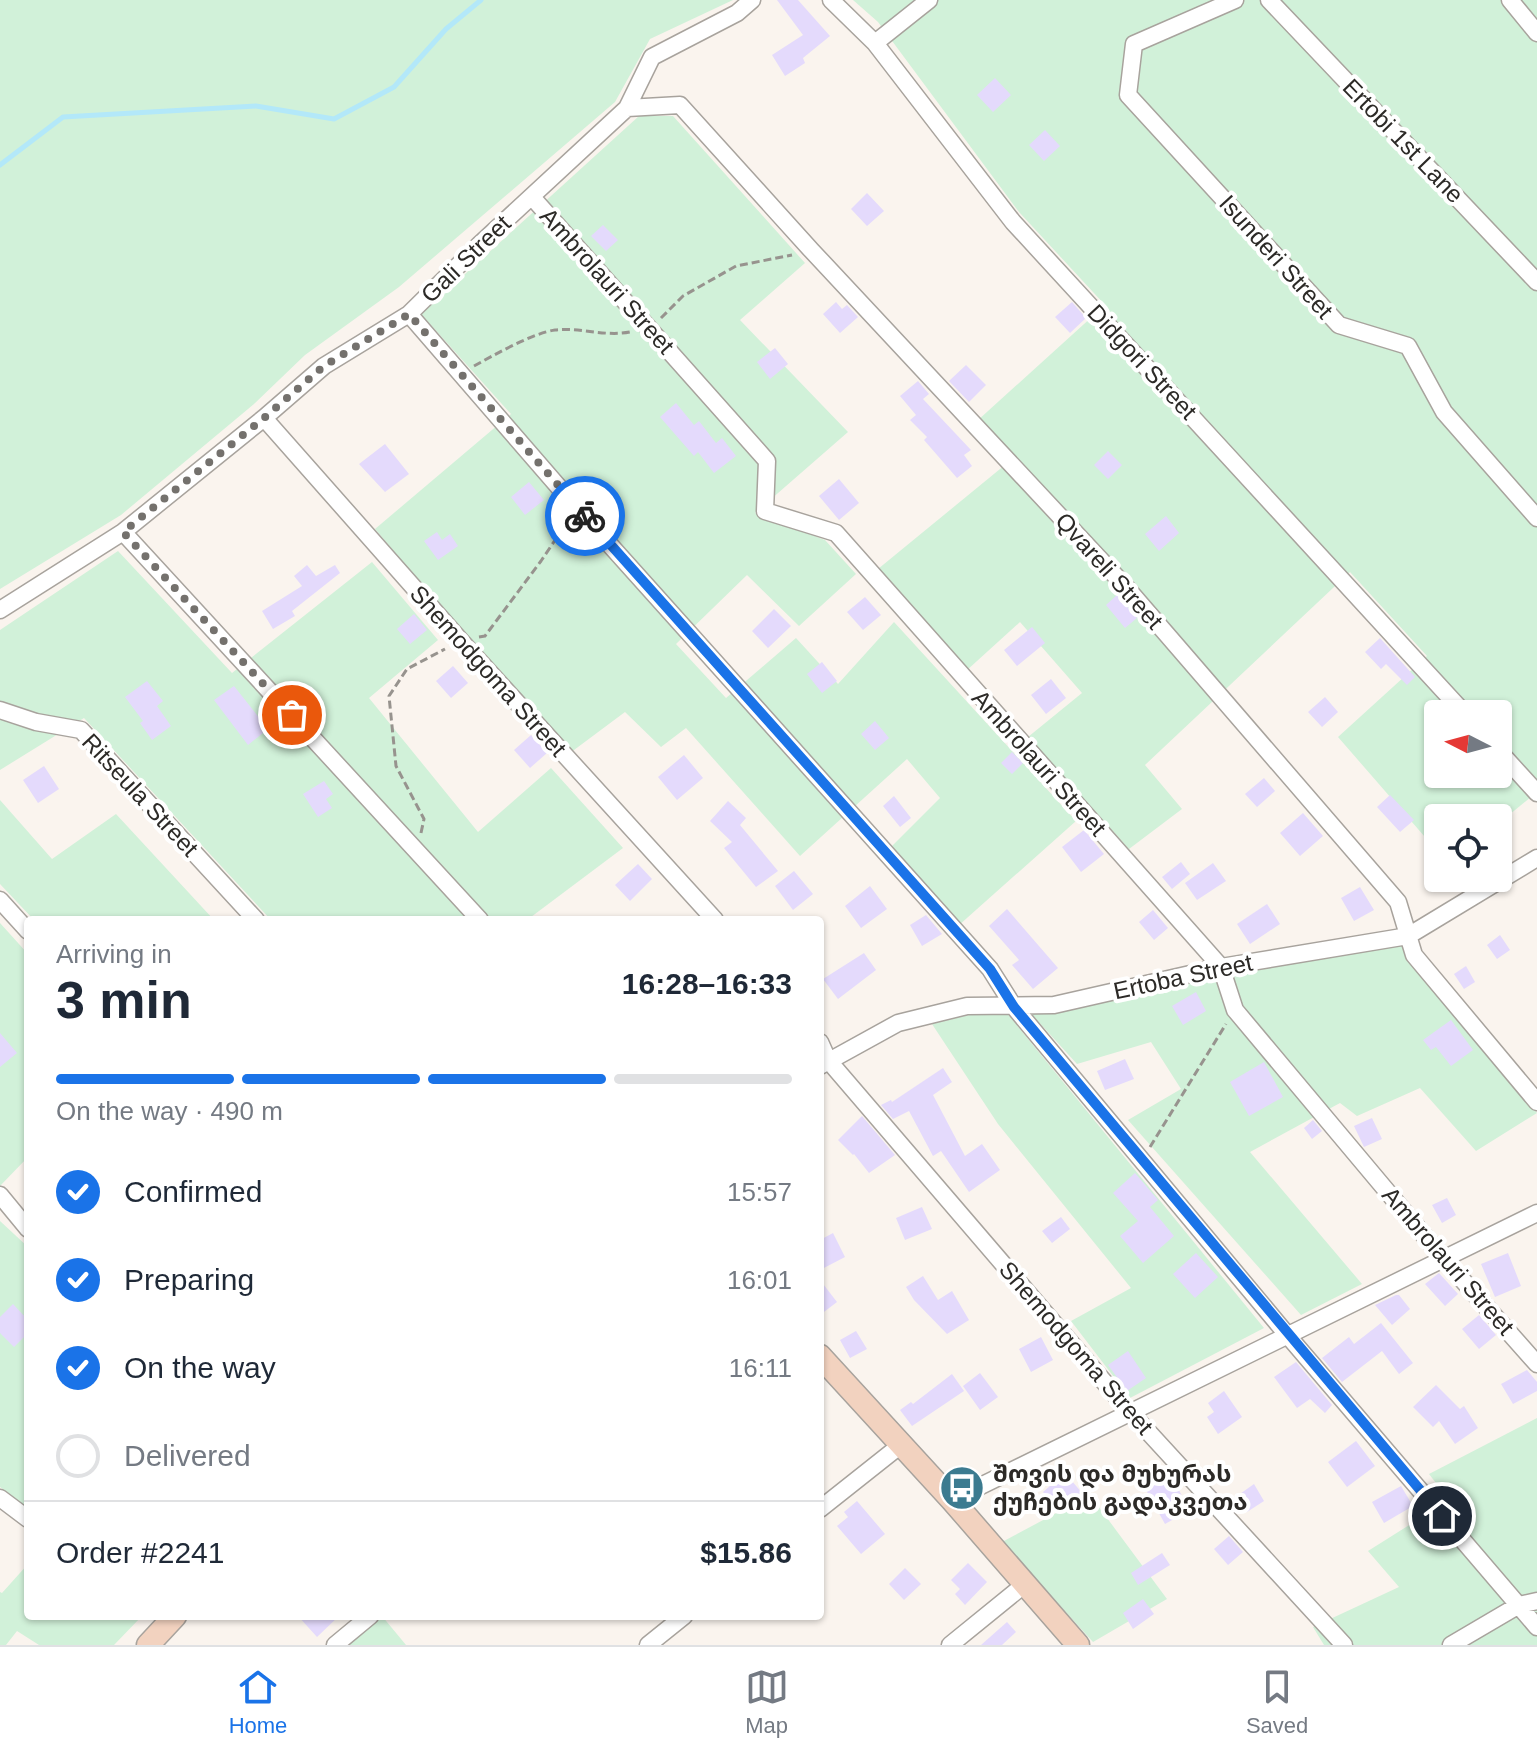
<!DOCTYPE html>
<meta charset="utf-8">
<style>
:root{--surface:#fff;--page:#f6f6f7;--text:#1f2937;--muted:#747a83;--line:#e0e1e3;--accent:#1a73e8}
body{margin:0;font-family:Helvetica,"Noto Sans Georgian",sans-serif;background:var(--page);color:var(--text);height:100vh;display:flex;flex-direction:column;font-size:30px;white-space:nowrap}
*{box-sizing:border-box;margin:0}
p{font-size:26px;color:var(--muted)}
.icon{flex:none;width:44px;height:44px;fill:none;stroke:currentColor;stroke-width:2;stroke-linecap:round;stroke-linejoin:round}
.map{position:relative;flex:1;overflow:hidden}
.panel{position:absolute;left:24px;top:916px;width:800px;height:704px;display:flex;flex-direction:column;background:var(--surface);border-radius:8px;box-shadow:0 2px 6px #0004}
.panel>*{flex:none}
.needle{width:52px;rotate:276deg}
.controls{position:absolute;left:1424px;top:700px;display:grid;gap:16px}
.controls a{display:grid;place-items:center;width:88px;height:88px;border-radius:8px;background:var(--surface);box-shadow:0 2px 6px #0004;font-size:40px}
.pin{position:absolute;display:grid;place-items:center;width:68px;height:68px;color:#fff;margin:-34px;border:4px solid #fff;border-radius:50%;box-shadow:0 2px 8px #0007}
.courier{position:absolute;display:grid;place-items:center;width:80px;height:80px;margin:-40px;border:6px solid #1a73e8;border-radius:50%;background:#fff;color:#222;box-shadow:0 2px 10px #0007}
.head em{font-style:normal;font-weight:700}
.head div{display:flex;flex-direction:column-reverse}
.head{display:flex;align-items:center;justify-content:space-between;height:136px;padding:0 32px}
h1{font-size:52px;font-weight:700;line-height:60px}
.bar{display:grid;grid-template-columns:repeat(4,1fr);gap:12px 8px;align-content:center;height:96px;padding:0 32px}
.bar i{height:10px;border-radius:6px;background:var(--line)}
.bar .on{background:var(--accent)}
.bar p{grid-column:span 4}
.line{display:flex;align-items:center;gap:20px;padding:0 32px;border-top:2px solid var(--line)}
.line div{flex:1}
ol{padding:0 32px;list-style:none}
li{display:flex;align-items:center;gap:24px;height:88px}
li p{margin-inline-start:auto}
li .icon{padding:8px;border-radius:50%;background:var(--accent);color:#fff;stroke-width:4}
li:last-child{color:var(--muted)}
li i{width:44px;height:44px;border:4px solid var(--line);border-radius:50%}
.tabs{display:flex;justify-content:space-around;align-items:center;height:112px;border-top:2px solid var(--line);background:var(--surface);font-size:22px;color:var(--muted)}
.tabs a{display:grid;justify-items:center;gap:4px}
.tabs .on{color:var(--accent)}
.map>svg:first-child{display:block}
</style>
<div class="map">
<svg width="1537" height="1645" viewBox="0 0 1537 1645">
<rect width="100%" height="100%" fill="#faf4ee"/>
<path fill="#d1f1d9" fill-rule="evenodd" d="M 0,0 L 733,0 L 650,39 L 615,102 L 399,287 L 305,355 L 254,404 L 121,515 L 0,589 Z
M 853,0 L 1537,0 L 1537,792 L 1498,824 L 1498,818 L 1438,818 L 1438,852 L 1338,737 L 1427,656 L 1350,572 L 1145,765 L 1182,809 L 1129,849 L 1028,737 L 1082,693 L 1020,622 L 966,671 L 878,569 L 1011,460 L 977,421 L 1105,305 L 1019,212 L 878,22 ZM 1438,714 L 1498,714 L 1498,774 L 1438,774 Z
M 639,116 L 673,116 L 805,263 L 740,320 L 848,432 L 755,513 L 825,540 L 856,574 L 799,626 L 747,575 L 676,644 L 726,698 L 796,638 L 838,684 L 894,622 L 1076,821 L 958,926 L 889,849 L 940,798 L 907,759 L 800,856 L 686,728 L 661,747 L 625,712 L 570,753 L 462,632 L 375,529 L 511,414 L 421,314 Z
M 118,551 L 232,673 L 372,562 L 438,640 L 369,698 L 478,832 L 551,768 L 623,848 L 527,920 L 271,920 L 84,718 L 0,770 L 0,630 Z
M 0,800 L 52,859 L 116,814 L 214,920 L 34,920 L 0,884 Z
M 0,923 L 28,954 L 28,1157 L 0,1186 Z
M 1395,938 L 1537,1113 L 1476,1151 L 1420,1088 L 1357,1116 L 1340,1103 L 1250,1152 L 1362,1284 L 1301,1315 L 1128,1120 L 1181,1089 L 1151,1042 L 1077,1064 L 1025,1007 Z
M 1002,1007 L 1264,1328 L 1130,1398 L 1071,1321 L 1131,1288 L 998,1124 L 932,1024 Z
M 0,1221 L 28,1247 L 28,1508 L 0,1487 Z
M 1537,1418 L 1537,1645 L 1324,1645 L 1313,1627 L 1399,1587 L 1368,1551 L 1449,1500 L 1429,1474 Z
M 1090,1495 L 1167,1599 L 1093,1642 L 1002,1542 Z
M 28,1564 L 28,1616 L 142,1616 L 114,1645 L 39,1645 L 17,1631 L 6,1645 L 0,1645 L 0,1592 L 2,1593 Z
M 378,1616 L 382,1616 L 406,1645 L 343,1645 Z"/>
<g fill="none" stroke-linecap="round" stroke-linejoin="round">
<path stroke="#b3e8f9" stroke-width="5" d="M 0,165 L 63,117 L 256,106 L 334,119 L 394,87 L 446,29 L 481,0"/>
</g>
<path fill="#e4dafc" d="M 777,0 L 798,0 L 830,36 L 803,58 L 805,63 L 785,76 L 772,55 L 803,35 Z
M 995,78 L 1011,95 L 993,112 L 977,95 Z
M 1045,130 L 1060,146 L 1044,161 L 1029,145 Z
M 867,193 L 884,211 L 867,226 L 851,209 Z
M 603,225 L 618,240 L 606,251 L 591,236 Z
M 836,302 L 842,309 L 847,305 L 858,317 L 840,333 L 823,314 Z
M 1072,302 L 1086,318 L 1070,333 L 1055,317 Z
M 775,348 L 788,364 L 770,379 L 757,362 Z
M 966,365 L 986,385 L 969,402 L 949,381 Z
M 918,381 L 929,394 L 923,399 L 971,450 L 964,455 L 972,466 L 957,478 L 924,440 L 927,437 L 910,420 L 916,415 L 900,396 Z
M 676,403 L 694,425 L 699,421 L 716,443 L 722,438 L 736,456 L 714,473 L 698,452 L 694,456 L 660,417 Z
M 385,444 L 409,474 L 385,492 L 359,464 Z
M 1108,451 L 1122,465 L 1108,479 L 1094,465 Z
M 839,479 L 859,503 L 839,520 L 819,496 Z
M 529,482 L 544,500 L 525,515 L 511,497 Z
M 1166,516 L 1179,533 L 1159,551 L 1145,534 Z
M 437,532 L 442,540 L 450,534 L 458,546 L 438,560 L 424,541 Z
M 307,565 L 316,576 L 335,565 L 340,573 L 292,611 L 295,616 L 273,629 L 262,611 L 302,586 L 294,576 Z
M 1117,595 L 1137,618 L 1125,628 L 1106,605 Z
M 865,597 L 881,615 L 863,630 L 847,612 Z
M 774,609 L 791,626 L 768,648 L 752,631 Z
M 414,614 L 427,630 L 410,644 L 397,629 Z
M 1032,627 L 1045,643 L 1017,666 L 1004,650 Z
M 1380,638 L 1415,677 L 1407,685 L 1386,664 L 1381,669 L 1365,652 Z
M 822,662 L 837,681 L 822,693 L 807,674 Z
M 453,666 L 468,683 L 451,698 L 436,681 Z
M 1051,679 L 1066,698 L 1046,714 L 1031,695 Z
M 147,681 L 163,701 L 157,706 L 171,726 L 152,740 L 140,723 L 143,721 L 125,697 Z
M 234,686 L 268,729 L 248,745 L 214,700 Z
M 1325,697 L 1338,712 L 1322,727 L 1308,712 Z
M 875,721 L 889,738 L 875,750 L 861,734 Z
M 531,735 L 547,753 L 530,768 L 514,750 Z
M 1012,752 L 1023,763 L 1012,774 L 1001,763 Z
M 684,755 L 703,778 L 677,800 L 658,777 Z
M 44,766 L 59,789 L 38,803 L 23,780 Z
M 1264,778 L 1275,791 L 1257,807 L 1245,794 Z
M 324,781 L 333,794 L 326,799 L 332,808 L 318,817 L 303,794 Z
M 1390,795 L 1414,820 L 1400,832 L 1377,807 Z
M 894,796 L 911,818 L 900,827 L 883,806 Z
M 728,801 L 746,818 L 740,825 L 778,871 L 756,887 L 724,848 L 732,842 L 710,821 Z
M 1303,813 L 1323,836 L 1300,856 L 1280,833 Z
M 1084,830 L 1104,854 L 1081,872 L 1062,847 Z
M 1181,862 L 1190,874 L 1172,889 L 1162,877 Z
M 1213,863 L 1226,881 L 1197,900 L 1185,883 Z
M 638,864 L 652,879 L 630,901 L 615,885 Z
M 794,871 L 813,894 L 793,910 L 775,886 Z
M 870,886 L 887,909 L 861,928 L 845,906 Z
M 1360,887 L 1374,910 L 1354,921 L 1341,898 Z
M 1267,904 L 1280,924 L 1250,944 L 1237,924 Z
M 1007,909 L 1058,968 L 1033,989 L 1012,965 L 1019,960 L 989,926 Z
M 1153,910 L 1168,928 L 1154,940 L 1139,922 Z
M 926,915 L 942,934 L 922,946 L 910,925 Z
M 1500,935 L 1510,950 L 1497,959 L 1487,945 Z
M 864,953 L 876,970 L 838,999 L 823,979 Z
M 1466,966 L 1475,982 L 1464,989 L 1454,974 Z
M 1196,992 L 1206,1011 L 1183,1025 L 1172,1006 Z
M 1451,1020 L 1473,1050 L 1451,1066 L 1436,1047 L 1431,1050 L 1423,1040 Z
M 0,1033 L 17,1053 L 0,1067 Z
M 1125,1059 L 1134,1079 L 1105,1090 L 1097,1071 Z
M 1264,1062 L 1283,1097 L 1249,1116 L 1230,1082 Z
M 943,1068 L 952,1082 L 933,1095 L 965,1156 L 982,1144 L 1000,1170 L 969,1192 L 941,1151 L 933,1156 L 909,1111 L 893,1119 L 881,1105 L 891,1100 L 892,1102 Z
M 862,1116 L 895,1155 L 869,1173 L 854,1154 L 853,1155 L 838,1140 Z
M 1372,1118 L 1382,1139 L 1364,1147 L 1354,1126 Z
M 1313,1120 L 1322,1131 L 1312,1139 L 1304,1128 Z
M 1135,1173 L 1158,1200 L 1150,1207 L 1174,1236 L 1143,1263 L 1120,1236 L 1138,1221 L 1113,1193 Z
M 1447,1198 L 1456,1215 L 1442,1223 L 1432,1205 Z
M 922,1207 L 932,1229 L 905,1240 L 896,1218 Z
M 1061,1217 L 1070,1229 L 1052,1243 L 1042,1231 Z
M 833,1233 L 845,1257 L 820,1270 L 820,1240 Z
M 1196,1253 L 1218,1277 L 1195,1298 L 1173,1274 Z
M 1508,1253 L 1521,1286 L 1495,1297 L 1481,1264 Z
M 1439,1273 L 1458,1294 L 1445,1306 L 1425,1284 Z
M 923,1276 L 938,1300 L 952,1291 L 969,1320 L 947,1334 L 914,1300 L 906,1287 Z
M 820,1280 L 837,1302 L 820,1315 Z
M 1396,1295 L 1399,1295 L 1410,1309 L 1392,1325 L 1375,1305 Z
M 13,1304 L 28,1320 L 28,1333 L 14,1347 L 0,1333 L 0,1317 Z
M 1479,1315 L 1496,1335 L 1479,1349 L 1462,1329 Z
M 1381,1323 L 1413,1363 L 1399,1374 L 1382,1351 L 1342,1382 L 1322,1358 L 1349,1337 L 1354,1344 Z
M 856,1331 L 867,1349 L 850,1358 L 840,1340 Z
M 1041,1337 L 1053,1360 L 1031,1372 L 1019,1349 Z
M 1128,1351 L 1146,1378 L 1127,1391 L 1108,1365 Z
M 1296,1362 L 1332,1405 L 1325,1413 L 1310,1399 L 1297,1408 L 1274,1377 Z
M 1527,1370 L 1537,1382 L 1537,1391 L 1513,1404 L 1501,1384 Z
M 980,1373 L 998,1397 L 980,1410 L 963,1386 Z
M 952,1374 L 964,1391 L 912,1426 L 900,1410 L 911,1402 L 913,1404 Z
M 1436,1385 L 1460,1409 L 1464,1406 L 1478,1428 L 1455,1444 L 1439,1421 L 1433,1427 L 1413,1407 Z
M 1224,1391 L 1242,1417 L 1218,1434 L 1207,1417 L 1214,1412 L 1208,1403 Z
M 1356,1441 L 1375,1466 L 1347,1487 L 1328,1462 Z
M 1065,1473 L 1083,1494 L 1061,1513 L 1043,1492 Z
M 1171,1476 L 1190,1510 L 1165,1524 L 1146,1490 Z
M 1254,1484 L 1264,1501 L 1247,1512 L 1237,1496 Z
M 1401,1486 L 1413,1506 L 1384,1523 L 1372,1502 Z
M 857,1501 L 885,1534 L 861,1554 L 837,1526 L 848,1517 L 844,1512 Z
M 1229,1536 L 1243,1552 L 1228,1565 L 1214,1549 Z
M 1162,1553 L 1170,1565 L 1138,1585 L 1131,1573 Z
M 968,1563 L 987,1582 L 965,1605 L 955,1594 L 960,1589 L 951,1580 Z
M 905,1568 L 921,1584 L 904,1600 L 889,1584 Z
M 1143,1599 L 1154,1614 L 1133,1629 L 1123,1613 Z
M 298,1616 L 339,1616 L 317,1637 Z
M 1007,1622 L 1016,1632 L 1002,1645 L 981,1645 Z"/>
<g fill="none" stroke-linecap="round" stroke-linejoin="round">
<g stroke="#a8a39d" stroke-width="19">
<path id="street" d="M 831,0 L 875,43 L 1013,222 L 1465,714
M 1235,0 L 1134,44 L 1128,95 L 1339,325 L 1408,346 L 1444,412 L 1537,518
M 1269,0 L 1537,282
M 1510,0 L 1537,33
M 875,43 L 929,0
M 627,108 L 680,105 L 812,251 L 1125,586 L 1398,902 L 1414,955 L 1537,1102
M 532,197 L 767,461 L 765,511 L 836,533 L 1221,967 L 1235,1010 L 1443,1258 L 1537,1364
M 409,314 L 576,507 L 990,969 L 1014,1007 L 1289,1337 L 1537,1627
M 264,418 L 461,641 L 715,920
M 123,532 L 480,920
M 0,610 L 123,532 L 264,418 L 324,366 L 409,314 L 479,245 L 627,108 L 652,57 L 737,13 L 752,0
M 0,710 L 36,722 L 81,730 L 256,920
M 1498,750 L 1537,793
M 0,900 L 28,931
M 820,1042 L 828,1060 L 1130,1412 L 1344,1645
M 820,1066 L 898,1023 L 967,1006 L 1054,1005 L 1221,967 L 1408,936 L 1537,858
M 0,1195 L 28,1229
M 0,1498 L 28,1519
M 952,1500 L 1537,1213
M 820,1509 L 902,1444
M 335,1645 L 370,1616
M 648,1645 L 684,1616
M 950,1645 L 1025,1584
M 1451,1645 L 1519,1605 L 1537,1601"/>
</g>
<g stroke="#a8a39d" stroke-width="25">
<path id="secondary" d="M 820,1356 L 952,1500 L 1078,1645
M 148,1645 L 175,1616"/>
</g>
<path stroke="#97938e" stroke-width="3" stroke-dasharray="8 4" stroke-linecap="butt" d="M 661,318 L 683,296 L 736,266 L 792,255
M 474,366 C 494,355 533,333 555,330 C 580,327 604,337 630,332
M 479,637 L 485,636 L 541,561 L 568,521
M 421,833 L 424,819 L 396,766 L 389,696 L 407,669 L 445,649
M 1150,1147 L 1226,1024"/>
<use href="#street" stroke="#fff" stroke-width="16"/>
<use href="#secondary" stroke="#f2d2bf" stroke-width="22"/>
</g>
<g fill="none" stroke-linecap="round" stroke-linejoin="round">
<path stroke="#74716d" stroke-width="8" stroke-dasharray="0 14.4" d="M 292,715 L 123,532 L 264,418 L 324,366 L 409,314 L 585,516"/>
<path stroke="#1a73e8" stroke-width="10" d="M 585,516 L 990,969 L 1014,1007 L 1442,1516"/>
</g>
<defs>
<g id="bus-disc" transform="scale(2.3)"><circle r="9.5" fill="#3c7b90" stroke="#fff"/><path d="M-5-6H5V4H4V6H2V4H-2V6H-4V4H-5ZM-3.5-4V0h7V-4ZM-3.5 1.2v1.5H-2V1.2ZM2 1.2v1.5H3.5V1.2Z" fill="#fff"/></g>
</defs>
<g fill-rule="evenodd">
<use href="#bus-disc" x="962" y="1488"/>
</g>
<g text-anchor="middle" stroke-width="8" stroke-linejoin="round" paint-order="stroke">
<g font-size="24" fill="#2c2a27" stroke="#fff">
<text transform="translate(1403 141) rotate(46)" y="8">Ertobi 1st Lane</text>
<text transform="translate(1276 257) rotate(48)" y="8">Isunderi Street</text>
<text transform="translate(466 259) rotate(-44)" y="8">Gali Street</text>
<text transform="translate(607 281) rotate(48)" y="8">Ambrolauri Street</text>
<text transform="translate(1142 362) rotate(47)" y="8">Didgori Street</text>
<text transform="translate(1109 571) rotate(48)" y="8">Qvareli Street</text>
<text transform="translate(488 671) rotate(48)" y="8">Shemodgoma Street</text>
<text transform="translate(1039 763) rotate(48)" y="8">Ambrolauri Street</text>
<text transform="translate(140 795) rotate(47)" y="8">Ritseula Street</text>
<text transform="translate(1183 977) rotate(-12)" y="8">Ertoba Street</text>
<text transform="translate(1448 1261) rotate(49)" y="8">Ambrolauri Street</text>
<text transform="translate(1076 1348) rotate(49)" y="8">Shemodgoma Street</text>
</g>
<g font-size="24" font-weight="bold" fill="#2c2a27" stroke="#fff" text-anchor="start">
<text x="993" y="1482">შოვის და მუხურას<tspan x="993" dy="28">ქუჩების გადაკვეთა</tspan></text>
</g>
</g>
</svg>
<div class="controls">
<a><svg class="needle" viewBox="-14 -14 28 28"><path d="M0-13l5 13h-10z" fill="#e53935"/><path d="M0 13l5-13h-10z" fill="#747a83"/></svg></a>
<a><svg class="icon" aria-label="locate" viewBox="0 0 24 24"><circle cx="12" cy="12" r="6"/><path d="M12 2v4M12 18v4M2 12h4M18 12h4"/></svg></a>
</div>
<div class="pin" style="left:292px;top:715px;background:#ea580c"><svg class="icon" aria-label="bag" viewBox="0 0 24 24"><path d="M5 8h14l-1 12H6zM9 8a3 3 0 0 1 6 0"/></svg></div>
<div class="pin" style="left:1442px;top:1516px;background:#1f2937"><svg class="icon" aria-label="home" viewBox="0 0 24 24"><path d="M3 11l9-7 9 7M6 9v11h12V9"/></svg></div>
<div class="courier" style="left:585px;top:516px"><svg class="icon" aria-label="bike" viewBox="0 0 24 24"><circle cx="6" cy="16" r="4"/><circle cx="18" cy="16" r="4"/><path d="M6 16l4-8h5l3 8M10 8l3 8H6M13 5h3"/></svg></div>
<section class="panel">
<div class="head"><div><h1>3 min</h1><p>Arriving in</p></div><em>16:28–16:33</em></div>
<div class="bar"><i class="on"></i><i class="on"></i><i class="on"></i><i></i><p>On the way · 490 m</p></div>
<ol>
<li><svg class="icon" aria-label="check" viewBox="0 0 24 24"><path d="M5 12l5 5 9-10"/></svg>Confirmed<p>15:57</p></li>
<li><svg class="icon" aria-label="check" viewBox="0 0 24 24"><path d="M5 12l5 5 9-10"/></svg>Preparing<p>16:01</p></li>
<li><svg class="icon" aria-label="check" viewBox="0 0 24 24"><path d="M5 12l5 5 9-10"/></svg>On the way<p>16:11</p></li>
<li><i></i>Delivered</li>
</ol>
<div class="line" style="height:104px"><div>Order #2241</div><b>$15.86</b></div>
</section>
</div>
<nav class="tabs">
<a class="on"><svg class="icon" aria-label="home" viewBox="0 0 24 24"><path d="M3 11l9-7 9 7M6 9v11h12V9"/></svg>Home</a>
<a><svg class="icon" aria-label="map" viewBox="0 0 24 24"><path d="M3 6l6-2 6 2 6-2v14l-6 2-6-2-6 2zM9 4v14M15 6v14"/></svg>Map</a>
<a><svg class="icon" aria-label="saved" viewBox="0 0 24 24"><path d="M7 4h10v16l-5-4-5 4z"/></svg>Saved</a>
</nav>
